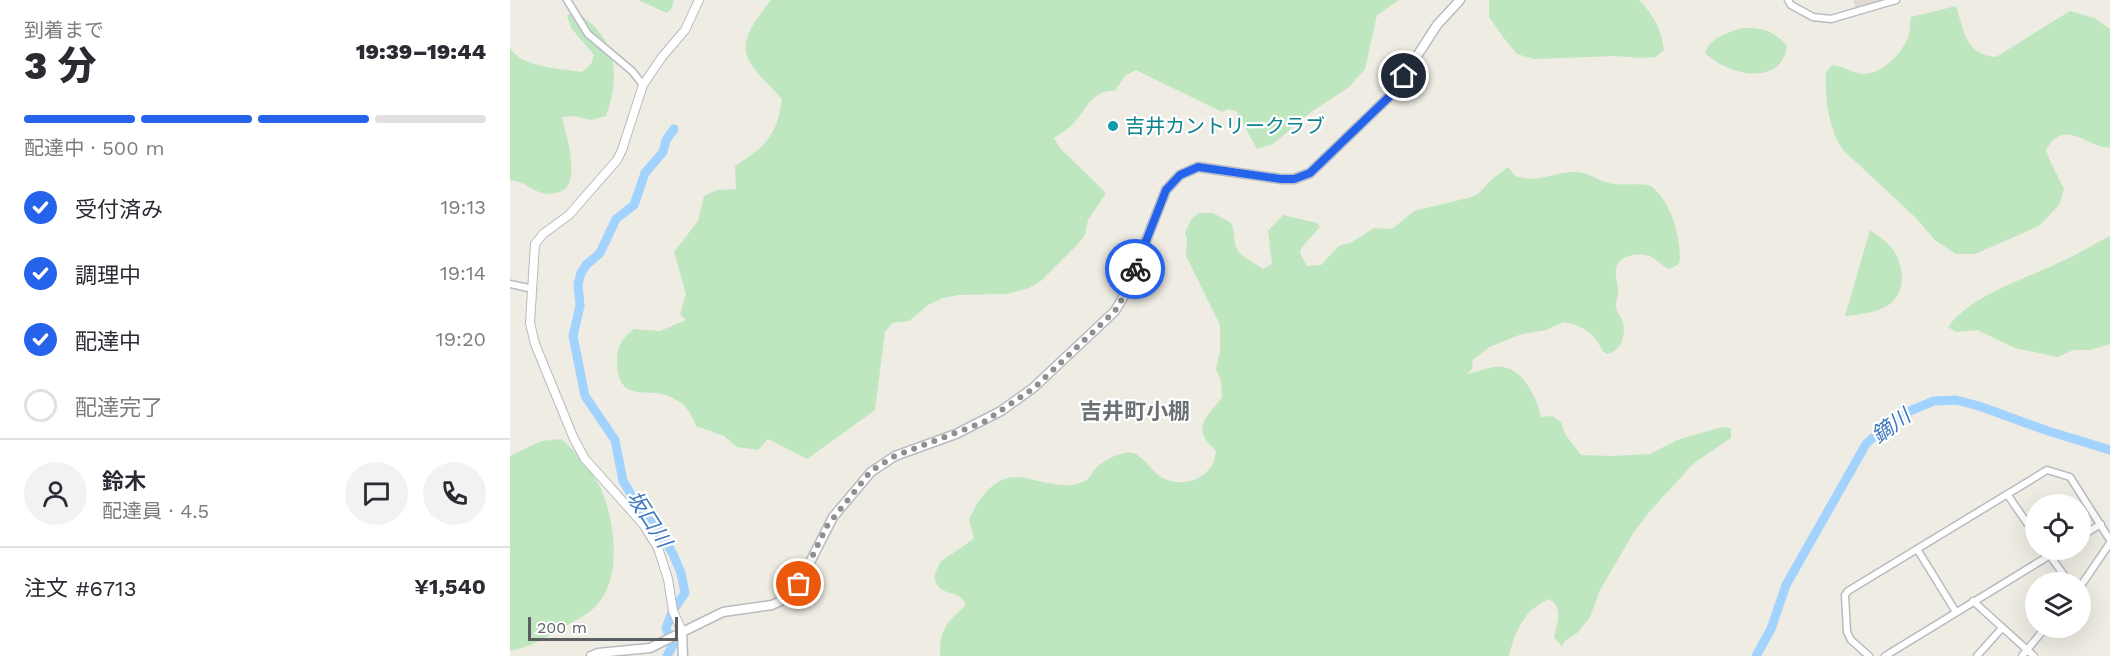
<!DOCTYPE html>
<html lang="ja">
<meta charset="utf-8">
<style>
:root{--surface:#fff;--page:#f2f2f3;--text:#2b2b33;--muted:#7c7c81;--line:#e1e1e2;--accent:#2563eb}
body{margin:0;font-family:"Work Sans","Noto Sans JP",sans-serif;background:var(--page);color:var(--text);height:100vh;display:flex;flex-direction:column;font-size:22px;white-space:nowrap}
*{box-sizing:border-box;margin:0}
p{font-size:20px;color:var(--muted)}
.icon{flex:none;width:33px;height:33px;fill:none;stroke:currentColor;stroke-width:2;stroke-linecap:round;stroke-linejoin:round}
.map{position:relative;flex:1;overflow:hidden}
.side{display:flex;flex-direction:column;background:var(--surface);width:510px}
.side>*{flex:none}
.fabs{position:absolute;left:1515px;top:494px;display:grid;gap:12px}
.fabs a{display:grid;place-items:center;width:66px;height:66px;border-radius:50%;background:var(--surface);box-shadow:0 6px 24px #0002;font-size:30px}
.scale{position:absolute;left:18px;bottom:15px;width:150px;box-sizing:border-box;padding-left:6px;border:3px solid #5b5f64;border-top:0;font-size:16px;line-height:21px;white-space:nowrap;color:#5b5f64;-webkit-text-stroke:4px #fff;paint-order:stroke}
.pin{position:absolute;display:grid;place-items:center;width:51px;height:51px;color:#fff;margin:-26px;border:3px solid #fff;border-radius:50%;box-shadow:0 2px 6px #0007}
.courier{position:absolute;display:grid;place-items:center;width:60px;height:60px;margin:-30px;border:4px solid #2563eb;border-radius:50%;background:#fff;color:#222;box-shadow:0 2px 8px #0007}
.summary em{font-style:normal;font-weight:800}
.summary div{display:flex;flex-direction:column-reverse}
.summary{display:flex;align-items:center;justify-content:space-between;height:102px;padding:0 24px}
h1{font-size:39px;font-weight:800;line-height:45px}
.bar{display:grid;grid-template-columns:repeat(4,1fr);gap:9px 6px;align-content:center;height:72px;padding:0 24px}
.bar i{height:8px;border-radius:4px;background:var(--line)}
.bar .selected{background:var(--accent)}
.bar p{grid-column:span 4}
.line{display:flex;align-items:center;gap:15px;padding:0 24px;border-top:2px solid var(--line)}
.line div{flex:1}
.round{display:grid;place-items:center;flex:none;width:63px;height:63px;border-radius:32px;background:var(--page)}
ol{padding:0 24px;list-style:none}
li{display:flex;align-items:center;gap:18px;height:66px}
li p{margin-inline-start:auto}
li .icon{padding:6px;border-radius:50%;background:var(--accent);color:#fff;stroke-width:4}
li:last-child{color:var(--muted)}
li i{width:33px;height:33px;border:3px solid var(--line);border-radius:50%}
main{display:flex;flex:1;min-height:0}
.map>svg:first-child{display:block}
</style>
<main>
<section class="side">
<div class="summary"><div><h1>3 分</h1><p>到着まで</p></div><em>19:39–19:44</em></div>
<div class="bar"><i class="selected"></i><i class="selected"></i><i class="selected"></i><i></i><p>配達中 · 500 m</p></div>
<ol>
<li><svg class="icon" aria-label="check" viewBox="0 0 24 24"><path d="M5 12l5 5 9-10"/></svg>受付済み<p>19:13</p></li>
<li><svg class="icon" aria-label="check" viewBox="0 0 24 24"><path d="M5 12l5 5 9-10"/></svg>調理中<p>19:14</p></li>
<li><svg class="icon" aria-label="check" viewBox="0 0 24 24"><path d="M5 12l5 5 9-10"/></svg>配達中<p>19:20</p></li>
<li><i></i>配達完了</li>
</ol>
<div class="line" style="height:108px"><a class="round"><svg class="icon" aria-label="person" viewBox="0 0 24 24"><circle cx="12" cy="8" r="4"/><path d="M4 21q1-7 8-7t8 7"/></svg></a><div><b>鈴木</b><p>配達員 · 4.5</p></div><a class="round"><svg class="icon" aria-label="chat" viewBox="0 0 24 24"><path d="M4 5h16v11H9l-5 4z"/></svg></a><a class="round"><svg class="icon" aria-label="phone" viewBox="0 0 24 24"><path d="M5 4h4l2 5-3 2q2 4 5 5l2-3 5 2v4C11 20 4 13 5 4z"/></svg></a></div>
<div class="line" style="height:78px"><div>注文 #6713</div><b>¥1,540</b></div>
</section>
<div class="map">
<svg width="1600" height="656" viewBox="0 0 1600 656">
<rect width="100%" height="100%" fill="#eeece3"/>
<path fill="#dfdbd1" d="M 1343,0 L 1380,0 L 1346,10 Z"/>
<path fill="#bee7c0" d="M 128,0 L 164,0 L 162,8 L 157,13 Z
M 261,0 L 889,0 L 867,15 L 855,69 L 838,88 L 801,112 L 763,144 L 747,149 L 726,111 L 718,109 L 712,112 L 626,70 L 615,76 L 605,91 C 584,89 576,109 564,123 C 558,129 551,133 544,138 L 549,147 L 596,193 L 578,220 L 575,235 L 568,244 L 532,280 L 519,288 L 497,294 L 449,295 L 433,298 L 418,305 L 399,321 L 382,323 L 375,332 L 365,410 L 297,459 L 258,439 L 248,450 L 227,447 L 214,436 L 186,426 C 181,412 176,405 163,398 C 141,385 109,406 107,364 C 106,347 112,338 124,329 L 150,331 L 176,320 L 170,314 L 176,294 L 164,252 L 188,221 L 194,196 L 207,190 L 226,189 L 225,166 C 256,146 267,136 272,99 C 232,56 220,52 261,0 Z
M 979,0 L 1129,0 C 1144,15 1151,29 1154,50 L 1146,57 L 1129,58 L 1107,56 L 1024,59 L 1007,54 L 993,37 L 979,17 Z
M 1446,6 C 1454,30 1455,55 1486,57 L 1560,11 L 1584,18 L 1600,29 L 1600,148 C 1576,147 1554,117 1536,150 L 1541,163 L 1554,189 L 1549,205 L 1529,226 L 1465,254 L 1446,254 L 1425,240 L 1405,217 L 1333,150 C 1318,128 1315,98 1316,72 L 1323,65 C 1334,66 1344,74 1354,74 C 1372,74 1390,55 1397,40 C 1400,34 1400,25 1401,17 Z
M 63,10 C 106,36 112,71 96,116 L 81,120 L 63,116 L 52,117 C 56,136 75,190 45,193 C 44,193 36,194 35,194 C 22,191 14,181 0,180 L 0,48 C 11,68 50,68 72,72 L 81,64 L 84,55 L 61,28 L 57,16 Z
M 1232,28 C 1253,28 1263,30 1277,46 C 1271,89 1217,74 1195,53 C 1201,37 1217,33 1232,28 Z
M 998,167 L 1005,176 C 1030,183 1041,173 1064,172 C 1077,172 1084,178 1095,182 C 1110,187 1126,182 1141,186 C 1161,202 1170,234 1170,259 L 1168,265 L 1159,269 C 1151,266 1145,256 1135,255 C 1124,253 1107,257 1106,270 C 1105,277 1108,283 1108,289 C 1109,295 1105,302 1106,307 C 1107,312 1110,316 1112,320 C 1117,334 1112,350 1097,354 C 1090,350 1090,344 1085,338 C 1078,329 1065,324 1054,322 L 1036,330 L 1012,334 L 979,347 L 962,361 L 963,368 L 957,374 C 967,372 983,365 993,367 C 1015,371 1027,399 1031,417 L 1042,416 L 1051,422 L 1055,434 L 1071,455 L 1102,456 L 1140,454 L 1167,440 L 1212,427 L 1221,428 L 1221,438 L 1184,463 L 1140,511 L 1124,532 L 1090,590 L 1080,617 L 1067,633 L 1055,641 L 1052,647 L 1044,637 C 1047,623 1054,607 1039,599 C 1014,610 1005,631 999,656 L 430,656 C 429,630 437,622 455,606 L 455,602 C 445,588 429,598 424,577 L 430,562 L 462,540 L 464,537 L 459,520 C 468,500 482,477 507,477 C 517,477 529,482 538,483 C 549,485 560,487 570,483 C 580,480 580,475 586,468 C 592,461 613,450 623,453 C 632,455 643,472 651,477 C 674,490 704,478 706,451 C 703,447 698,444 696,440 C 684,423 704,410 712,397 L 711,381 L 706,369 L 710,351 L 710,325 L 676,256 L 677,239 L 675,233 L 682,218 L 689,213 L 703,213 L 720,222 L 723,227 L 725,245 L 730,254 L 753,269 L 762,264 L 758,231 L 773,215 L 807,223 L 810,227 L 792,247 L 790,253 L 797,266 L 811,265 L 829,246 L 842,242 L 864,228 L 882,229 L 904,211 L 962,197 L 969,193 L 981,180 Z
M 1360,230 C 1367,235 1376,241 1382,248 C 1393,264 1398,290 1380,304 C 1370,312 1347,315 1335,316 Z
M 1600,236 L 1600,344 L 1581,350 L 1563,350 L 1548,357 L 1505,348 L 1467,330 L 1446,332 L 1438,327 C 1462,295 1511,281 1546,264 C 1565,256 1582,245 1600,236 Z
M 52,439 C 67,454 81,469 91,489 C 105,521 113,580 85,607 C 77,615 64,621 54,627 C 36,638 20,647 0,651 L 0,456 L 31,441 Z"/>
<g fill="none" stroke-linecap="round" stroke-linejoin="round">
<path stroke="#a2d3ff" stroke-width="9" d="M 157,656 L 163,645 L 156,628 L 162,612 L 175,593 L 171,573 L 163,554 L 149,530 L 131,511 L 113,481 L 105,440 L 75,396 L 63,336 L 70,306 L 68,284 L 71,273 L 76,265 L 90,253 L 106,219 L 124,205 L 135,173 L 153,152 L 156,140 L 164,129
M 1246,656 L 1261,629 L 1276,585 L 1356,444 L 1377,425 L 1402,410 L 1424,401 L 1446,400 L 1469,406 L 1538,431 L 1600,450"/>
<g stroke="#b8bbc0" stroke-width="9">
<path id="minor" d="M 57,0 L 78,34 L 122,71 L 133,85
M 1278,0 L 1281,5 L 1303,17 L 1321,19 L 1386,0
M 0,284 L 23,289
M 1497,494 L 1526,536
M 1570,537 L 1591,524
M 1407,549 L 1446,612
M 1535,549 L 1559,582
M 1570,587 L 1600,543
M 1463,601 L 1524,656
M 1359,656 L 1341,640 L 1337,632 L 1335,595 L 1338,591 L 1537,470 L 1560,477 L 1600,540
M 1375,656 L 1550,549
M 1467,656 L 1492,628
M 1512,656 L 1536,627"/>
</g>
<g stroke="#b8bbc0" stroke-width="10">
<path id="tertiary" d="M 172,631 L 163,611 L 158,579 L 148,548 L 133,524 L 75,459 L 64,439 L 25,344 L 20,323 L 25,244 L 33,234 L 59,215 L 107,160 L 112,150 L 133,85 L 152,57 L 175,30 L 189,0"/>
</g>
<g stroke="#b8bcc2" stroke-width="11">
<path id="secondary" d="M 172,631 L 173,656
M 81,656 L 88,653 L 140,648 L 213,612 L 262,605 L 277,598 L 289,584 L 323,517 L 361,472 L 385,456 L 446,434 L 491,411 L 523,388 L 605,311 L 615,294 L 656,190 L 670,175 L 688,167 L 771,179 L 784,179 L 800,173 L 883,93 L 927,25 L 950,0"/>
</g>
<use href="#minor" stroke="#fff" stroke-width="6"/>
<use href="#tertiary" stroke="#fff" stroke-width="8"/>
<use href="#secondary" stroke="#fff" stroke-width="8"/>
</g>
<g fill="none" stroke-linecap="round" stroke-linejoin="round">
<path stroke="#8e9090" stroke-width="6" stroke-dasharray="0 10.8" d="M 289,584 L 317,526 L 361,471 L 385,456 L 474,422 L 524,388 L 605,311 L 615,294 L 625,269"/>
<path stroke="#2563eb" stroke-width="8" d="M 625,269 L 656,190 L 670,175 L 688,167 L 771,179 L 784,179 L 800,173 L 883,93 L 894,76"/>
</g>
<circle fill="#0f9aa8" stroke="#fff" stroke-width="2" cx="603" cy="126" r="6"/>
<g text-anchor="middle" stroke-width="4.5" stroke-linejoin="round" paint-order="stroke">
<g font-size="20" fill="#0d838f" stroke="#fff" text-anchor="start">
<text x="615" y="133">吉井カントリークラブ</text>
</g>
<g font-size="21" font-style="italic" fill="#3d78bf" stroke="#fff">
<text transform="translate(1381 426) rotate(-36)" y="7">鏑川</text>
<text transform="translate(139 519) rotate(57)" y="7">坂口川</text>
</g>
<g font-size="22" font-weight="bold" fill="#6c7176" stroke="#fff">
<text x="625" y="419">吉井町小棚</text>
</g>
</g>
</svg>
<div class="fabs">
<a><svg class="icon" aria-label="locate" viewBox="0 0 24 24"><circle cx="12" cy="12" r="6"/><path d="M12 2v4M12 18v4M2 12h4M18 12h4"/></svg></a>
<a><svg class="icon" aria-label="layers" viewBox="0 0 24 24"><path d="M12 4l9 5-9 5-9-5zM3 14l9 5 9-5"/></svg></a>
</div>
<div class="scale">200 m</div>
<div class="pin" style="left:289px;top:584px;background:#ea580c"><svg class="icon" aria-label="bag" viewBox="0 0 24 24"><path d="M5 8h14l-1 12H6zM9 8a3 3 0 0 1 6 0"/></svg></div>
<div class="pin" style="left:894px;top:76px;background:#1f2937"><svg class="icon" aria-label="home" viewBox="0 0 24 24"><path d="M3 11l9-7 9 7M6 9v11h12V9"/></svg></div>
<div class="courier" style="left:625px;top:269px"><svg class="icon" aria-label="bike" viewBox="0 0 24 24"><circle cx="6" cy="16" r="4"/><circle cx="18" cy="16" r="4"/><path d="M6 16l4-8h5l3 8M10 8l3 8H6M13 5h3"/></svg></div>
</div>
</main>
